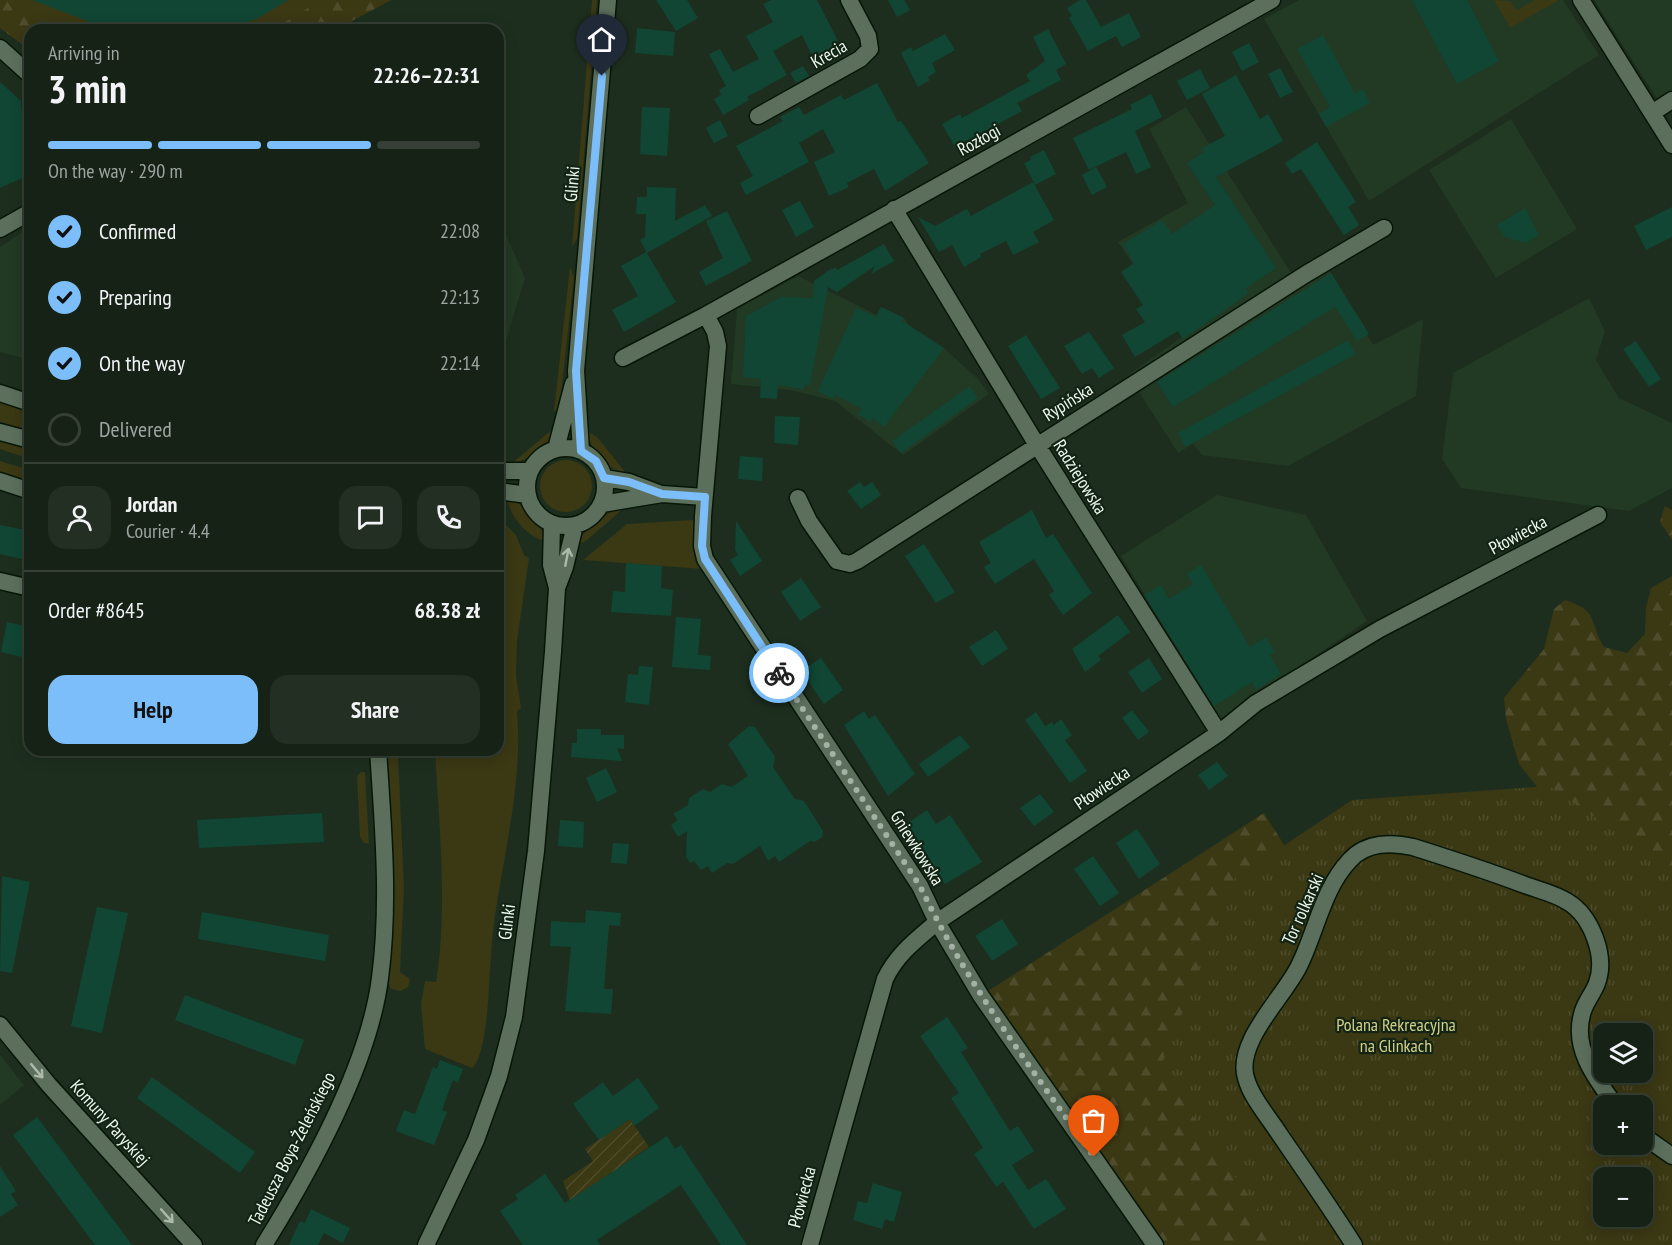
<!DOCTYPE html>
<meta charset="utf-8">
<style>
:root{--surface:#162216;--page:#232f23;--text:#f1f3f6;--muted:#9ea4a1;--line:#353f35;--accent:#7cbef9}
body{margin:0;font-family:"PT Sans Narrow",sans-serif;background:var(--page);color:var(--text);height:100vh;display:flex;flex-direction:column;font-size:22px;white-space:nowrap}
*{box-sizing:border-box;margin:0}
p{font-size:20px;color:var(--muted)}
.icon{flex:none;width:33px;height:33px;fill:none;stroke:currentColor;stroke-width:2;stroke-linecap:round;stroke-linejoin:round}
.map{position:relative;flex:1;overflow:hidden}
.details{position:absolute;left:24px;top:24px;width:480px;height:732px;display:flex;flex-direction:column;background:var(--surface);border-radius:18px;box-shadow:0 3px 15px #0003,0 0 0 2px var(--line)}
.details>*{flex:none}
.fabs{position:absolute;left:1593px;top:1023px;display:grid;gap:12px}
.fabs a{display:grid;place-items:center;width:60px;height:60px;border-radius:12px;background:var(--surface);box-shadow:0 3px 15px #0003,0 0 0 2px var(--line);font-size:30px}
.pin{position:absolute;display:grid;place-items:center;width:51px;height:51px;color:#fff;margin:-62px -26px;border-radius:50% 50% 50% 0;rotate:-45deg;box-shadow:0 0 6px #0007}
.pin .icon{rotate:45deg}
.courier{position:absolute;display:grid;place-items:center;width:60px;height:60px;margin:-30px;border:4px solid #7cbef9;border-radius:50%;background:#fff;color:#222;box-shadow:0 2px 8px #0007}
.headline em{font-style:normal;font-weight:700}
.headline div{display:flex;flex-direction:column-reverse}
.headline{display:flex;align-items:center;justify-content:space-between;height:102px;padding:0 24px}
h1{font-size:39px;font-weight:700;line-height:45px}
.bar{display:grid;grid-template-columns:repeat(4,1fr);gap:9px 6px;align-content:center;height:72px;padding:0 24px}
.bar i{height:8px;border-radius:4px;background:var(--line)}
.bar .selected{background:var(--accent)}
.bar p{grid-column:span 4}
.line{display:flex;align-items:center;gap:15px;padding:0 24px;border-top:2px solid var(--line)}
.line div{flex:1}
.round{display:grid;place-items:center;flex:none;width:63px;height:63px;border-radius:18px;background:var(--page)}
ol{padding:0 24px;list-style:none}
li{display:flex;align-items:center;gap:18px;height:66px}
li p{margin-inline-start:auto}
li .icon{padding:6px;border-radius:50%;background:var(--accent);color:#111;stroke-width:4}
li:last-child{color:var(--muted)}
li i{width:33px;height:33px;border:3px solid var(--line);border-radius:50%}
.cta{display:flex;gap:12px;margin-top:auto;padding:12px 24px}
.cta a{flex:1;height:69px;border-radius:18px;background:var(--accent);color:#111;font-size:24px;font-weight:700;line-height:69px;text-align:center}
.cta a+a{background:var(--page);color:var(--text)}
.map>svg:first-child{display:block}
</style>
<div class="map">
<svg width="1672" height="1245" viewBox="0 0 1672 1245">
<defs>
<pattern id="forest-firs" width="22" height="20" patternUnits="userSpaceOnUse" patternTransform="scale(1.5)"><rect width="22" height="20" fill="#3b3814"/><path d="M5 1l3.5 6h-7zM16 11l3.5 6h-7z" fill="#4e4c2b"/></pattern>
<pattern id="park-tufts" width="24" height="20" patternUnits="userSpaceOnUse" patternTransform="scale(1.5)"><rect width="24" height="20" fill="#3b3814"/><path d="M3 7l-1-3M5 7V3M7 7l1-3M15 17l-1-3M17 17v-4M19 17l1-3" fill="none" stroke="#4e4c2b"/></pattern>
<pattern id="garden-furrows" width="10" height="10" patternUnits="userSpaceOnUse" patternTransform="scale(1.5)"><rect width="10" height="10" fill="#3b3814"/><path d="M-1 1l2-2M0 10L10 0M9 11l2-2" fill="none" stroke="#4e4c2b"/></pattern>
</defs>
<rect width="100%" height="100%" fill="#1d2e1e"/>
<path fill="#223924" d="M 1299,0 L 1563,0 L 1599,55 L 1369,201 L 1264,19 Z
M 1594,0 L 1672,0 L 1672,96 L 1666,99 L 1656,97 Z
M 1186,107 L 1300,287 L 1329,269 L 1373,345 L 1423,319 L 1416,396 L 1288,466 L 1202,455 L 1193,444 L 1178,453 L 1128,375 L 1182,337 L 1118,242 L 1188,203 L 1149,129 Z
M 1511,119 L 1577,229 L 1496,278 L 1429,170 Z
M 502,225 L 525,278 L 498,367 L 498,227 Z
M 30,227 L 30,360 L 0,352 L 0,247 Z
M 798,276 L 877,315 L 881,307 L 904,318 L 909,325 L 944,348 L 979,380 L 989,394 L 903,455 L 835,401 L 790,390 L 731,384 L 737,309 Z
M 1589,298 L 1605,331 L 1596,360 L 1619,398 L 1672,423 L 1672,488 L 1629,511 L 1461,488 L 1442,459 L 1453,373 Z
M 1217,495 L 1306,515 L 1367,621 L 1221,720 L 1121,556 Z
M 0,1055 L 24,1085 L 0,1105 Z"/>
<path fill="#3b3814" d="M 0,0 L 391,0 L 335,30 L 30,30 L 30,50 L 0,28 Z
M 592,0 L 597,0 L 577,239 L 572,247 Z
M 1494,0 L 1510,1 L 1517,10 L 1535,0 L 1559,0 L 1510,28 Z
M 570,267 L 574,277 L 559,411 L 554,411 Z
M 0,402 L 30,412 L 30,431 L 0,422 Z
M 554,428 C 551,445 527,461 511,464 Z
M 587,431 L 597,437 L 626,473 C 609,472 589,448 587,431 Z
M 0,441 L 30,450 L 30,459 L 0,449 Z
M540 486a26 26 0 1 1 52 0a26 26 0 1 1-52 0Z
M 0,461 L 30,470 L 30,483 L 0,473 Z
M 508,497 C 524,504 541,524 546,541 C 530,540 506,513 508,497 Z
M 624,508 L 587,540 L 576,546 C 584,528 605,511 624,508 Z
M 498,517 L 516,535 L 524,555 L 529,558 L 517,641 L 516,675 L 521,708 L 517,711 C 523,780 505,848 495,916 C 491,944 490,974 488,1003 C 487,1016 483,1061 472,1068 L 425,1049 L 421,1004 L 425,981 L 436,982 C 448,906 439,827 435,750 L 498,750 Z
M 694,520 L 702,569 L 583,560 L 627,524 Z
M 385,750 L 409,750 L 410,752 L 398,754 L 404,888 L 400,972 L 410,979 L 408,987 L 400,991 L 391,989 L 387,980 Z
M 361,772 L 365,772 L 369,844 L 364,843 L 360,837 L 357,776 Z"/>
<path fill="url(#forest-firs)" d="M 0,0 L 12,0 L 61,30 L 30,30 L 30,50 L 0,28 Z
M 321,0 L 391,0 L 335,30 L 272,30 Z
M 1665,506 L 1672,510 L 1672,540 L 1660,522 Z
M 1672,576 L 1672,1043 L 1546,798 L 1519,764 L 1506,719 L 1504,698 L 1544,649 L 1554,609 L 1565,600 C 1600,612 1588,620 1604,647 L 1627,653 L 1645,634 L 1646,608 L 1651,588 Z
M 1264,813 L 1304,877 L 1354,1245 L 1155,1245 L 1094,1157 L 988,991 Z"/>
<path fill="url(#park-tufts)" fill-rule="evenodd" d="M 1549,786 L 1672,869 L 1672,1245 L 1283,1245 L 1159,1067 L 1234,879 L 1352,800 ZM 1604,1034 L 1642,1034 L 1642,1072 L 1604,1072 ZM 1604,1106 L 1642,1106 L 1642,1144 L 1604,1144 ZM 1604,1178 L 1642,1178 L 1642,1216 L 1604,1216 Z"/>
<path fill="url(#garden-furrows)" d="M 630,1119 L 649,1147 L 570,1201 L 563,1181 L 593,1161 L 585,1149 Z"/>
<path fill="#114634" d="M 32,0 L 288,0 L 257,19 L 218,30 L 119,30 L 103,27 Z
M 656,0 L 687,0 L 698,18 L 676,31 Z
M 771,0 L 817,0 L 838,41 L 835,42 L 840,52 L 816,64 L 802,35 L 773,51 L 787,75 L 747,97 L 749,100 L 723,115 L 714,99 L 721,95 L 719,90 L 726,86 L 709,54 L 720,49 L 733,72 L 759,59 L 746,36 L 773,22 L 763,4 Z
M 888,0 L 904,0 L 910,10 L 897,17 Z
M 1080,0 L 1086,0 L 1101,27 L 1129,13 L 1141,37 L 1122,47 L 1116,36 L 1088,51 L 1069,18 L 1072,16 L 1067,8 Z
M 1412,0 L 1467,0 L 1499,61 L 1457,84 Z
M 637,28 L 675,32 L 673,56 L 635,53 Z
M 1048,29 L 1066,64 L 1056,70 L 1061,80 L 1017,103 L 1022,111 L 955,147 L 942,124 L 960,114 L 962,118 L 1030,81 L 1026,75 L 1045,61 L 1033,37 Z
M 945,34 L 955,50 L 932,63 L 936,72 L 928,77 L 930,80 L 918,87 L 901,53 L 911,47 L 913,51 Z
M 1323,35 L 1355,93 L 1363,89 L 1370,103 L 1326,127 L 1319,114 L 1330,107 L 1297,49 Z
M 1249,43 L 1259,62 L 1242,71 L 1232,52 Z
M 803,66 L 809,76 L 796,83 L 790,73 Z
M 1280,68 L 1293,92 L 1280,98 L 1268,74 Z
M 1200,69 L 1210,88 L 1187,100 L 1177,81 Z
M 1236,75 L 1260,119 L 1268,114 L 1283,141 L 1216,177 L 1276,268 L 1246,288 L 1249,293 L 1183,339 L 1178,331 L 1135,357 L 1122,335 L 1145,322 L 1136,309 L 1143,305 L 1121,272 L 1134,263 L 1123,244 L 1162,220 L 1172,234 L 1215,205 L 1187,163 L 1204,152 L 1202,148 L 1225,136 L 1202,94 Z
M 0,82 L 21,101 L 27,176 L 0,188 Z
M 877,83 L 898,122 L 901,121 L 929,163 L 885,191 L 874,169 L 847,183 L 849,187 L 829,196 L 814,162 L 835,152 L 823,129 L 799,143 L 809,162 L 746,195 L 740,183 L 753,176 L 736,146 L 783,121 L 780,117 L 799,107 L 804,115 L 841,95 L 844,100 Z
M 1151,94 L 1162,117 L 1135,131 L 1151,167 L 1136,174 L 1126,152 L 1089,170 L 1073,138 L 1132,109 L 1130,105 Z
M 642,107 L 670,108 L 667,156 L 640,154 Z
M 720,120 L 728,136 L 714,143 L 706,128 Z
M 1317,142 L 1356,202 L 1348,207 L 1359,225 L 1344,235 L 1301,169 L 1292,174 L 1285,163 Z
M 1044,150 L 1056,174 L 1035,185 L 1024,163 L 1031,160 L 1030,157 Z
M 1096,167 L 1107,187 L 1092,195 L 1082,175 Z
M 1033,182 L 1054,220 L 1033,232 L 1039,242 L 1013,255 L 1006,241 L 980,254 L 981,257 L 964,267 L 952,245 L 939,252 L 918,217 L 935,226 L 967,209 L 971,216 Z
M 647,187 L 676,188 L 675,221 L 705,205 L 712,216 L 647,253 L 640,240 L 645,237 L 646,214 L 636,214 L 637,197 L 647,197 Z
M 800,201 L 814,227 L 796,237 L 782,210 Z
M 1672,207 L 1672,237 L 1646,250 L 1634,226 Z
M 1525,208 L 1539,235 L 1526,243 L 1505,237 L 1497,225 Z
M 727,211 L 752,261 L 706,286 L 699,272 L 723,258 L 706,221 Z
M 884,244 L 894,261 L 871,274 L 875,266 L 837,292 L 828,287 L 810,386 L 805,384 L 804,389 L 778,385 L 777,399 L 760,398 L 761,379 L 743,377 L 746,316 L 781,297 L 813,298 L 814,281 L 832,268 L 831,270 L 835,267 L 837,270 Z
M 646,252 L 676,302 L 624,332 L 612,310 L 638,296 L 621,266 Z
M 1331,273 L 1369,334 L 1357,341 L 1335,307 L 1173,407 L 1157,382 Z
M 881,307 L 904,318 L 902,321 L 944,348 L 884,427 L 873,418 L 870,422 L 858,414 L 862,409 L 835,395 L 833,399 L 818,391 L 856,308 L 876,317 Z
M 1089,332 L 1114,368 L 1099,378 L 1092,368 L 1082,374 L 1064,346 Z
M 1026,335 L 1060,388 L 1041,399 L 1008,346 Z
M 1348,340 L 1356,354 L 1185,447 L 1178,433 Z
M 1636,341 L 1661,379 L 1649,387 L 1623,349 Z
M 970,386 L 978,398 L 901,453 L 892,441 Z
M 775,416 L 800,417 L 798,445 L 774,443 Z
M 740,456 L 763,458 L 762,481 L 738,479 Z
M 860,482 L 864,487 L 872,482 L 881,495 L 861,509 L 847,491 Z
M 1032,510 L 1046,538 L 1053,534 L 1092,593 L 1063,615 L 1049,595 L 1054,591 L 1034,559 L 995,584 L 984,567 L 991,563 L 979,542 Z
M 736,521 L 762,561 L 740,576 L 730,560 L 738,555 L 735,550 Z
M 0,525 L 30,531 L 30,561 L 0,554 Z
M 924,544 L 955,592 L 936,603 L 905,556 Z
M 626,563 L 662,566 L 661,588 L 673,590 L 671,616 L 611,612 L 613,591 L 625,592 Z
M 1201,565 L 1250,647 L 1266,637 L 1275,652 L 1270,655 L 1281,674 L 1256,690 L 1252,682 L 1214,706 L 1144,595 L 1161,585 L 1169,599 L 1193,584 L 1187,574 Z
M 801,578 L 821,607 L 800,621 L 781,592 Z
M 1118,615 L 1130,632 L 1098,656 L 1101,660 L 1085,672 L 1072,649 Z
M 676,617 L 701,619 L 698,655 L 711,656 L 710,670 L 672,667 Z
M 7,622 L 30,627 L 30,659 L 1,652 Z
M 996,630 L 1008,649 L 982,666 L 969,647 Z
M 821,658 L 843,690 L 824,704 L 801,671 Z
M 1149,658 L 1162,679 L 1142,693 L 1128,672 Z
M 639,666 L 653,667 L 649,705 L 625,702 L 628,674 L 638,675 Z
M 1132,710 L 1149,732 L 1138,740 L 1122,718 Z
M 864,711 L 869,719 L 875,715 L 915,774 L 888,796 L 844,725 Z
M 1036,712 L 1045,726 L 1052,722 L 1054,725 L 1061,719 L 1072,735 L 1065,740 L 1087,771 L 1070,783 L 1025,720 Z
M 749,726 L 755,727 L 775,757 L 773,767 L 795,799 L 804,801 L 823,831 L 822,837 L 815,842 L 810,841 L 779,862 L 775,856 L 768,861 L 760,846 L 733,864 L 727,863 L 712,873 L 708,866 L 701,870 L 694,861 L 690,863 L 686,856 L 687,831 L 678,837 L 671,825 L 678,820 L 673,814 L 688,805 L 689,798 L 703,789 L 710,792 L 722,784 L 732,787 L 748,776 L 728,744 Z
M 577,729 L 601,729 L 601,735 L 624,735 L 624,749 L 617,748 L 622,761 L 571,757 L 572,743 L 577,743 Z
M 960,735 L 970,747 L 928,777 L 919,764 Z
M 1217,762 L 1228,776 L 1209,790 L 1198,775 Z
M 606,768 L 617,792 L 597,802 L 586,778 Z
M 1040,794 L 1054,812 L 1034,826 L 1020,808 Z
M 927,810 L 936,824 L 950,815 L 982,862 L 945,884 L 906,824 Z
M 322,813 L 324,842 L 199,848 L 197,820 Z
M 560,820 L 584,822 L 583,848 L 558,846 Z
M 1137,829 L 1160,864 L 1139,879 L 1116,843 Z
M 613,843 L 629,844 L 627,864 L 611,863 Z
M 1093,856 L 1119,893 L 1100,906 L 1074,869 Z
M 2,876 L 30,882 L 12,973 L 0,971 Z
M 97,907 L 128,913 L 102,1033 L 71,1026 Z
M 586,910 L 621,913 L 620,926 L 609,925 L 604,989 L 613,989 L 611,1014 L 565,1011 L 571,947 L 550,946 L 551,921 L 585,923 Z
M 202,912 L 329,935 L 325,961 L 198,939 Z
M 1002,919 L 1018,944 L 992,961 L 975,936 Z
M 185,995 L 304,1040 L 295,1065 L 175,1020 Z
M 947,1017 L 968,1048 L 961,1052 L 1010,1131 L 1018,1126 L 1034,1151 L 1012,1165 L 1028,1190 L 1046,1179 L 1066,1209 L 1034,1229 L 1003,1182 L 996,1187 L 974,1154 L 983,1148 L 951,1098 L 959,1093 L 920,1036 Z
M 440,1060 L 463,1069 L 458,1083 L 453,1080 L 442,1110 L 447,1112 L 434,1145 L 396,1131 L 404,1110 L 415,1114 L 433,1067 L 437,1069 Z
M 152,1077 L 255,1152 L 240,1173 L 137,1098 Z
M 638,1078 L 659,1108 L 634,1126 L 630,1119 L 599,1140 L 573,1104 L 603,1082 L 613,1096 Z
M 37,1117 L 132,1245 L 95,1245 L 13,1135 Z
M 667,1136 L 675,1149 L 681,1145 L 747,1245 L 721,1245 L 681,1185 L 597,1240 L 600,1245 L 523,1245 L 500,1211 L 518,1199 L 515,1195 L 545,1174 L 565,1203 Z
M 0,1166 L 16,1191 L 11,1194 L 18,1205 L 0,1217 Z
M 873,1183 L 902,1192 L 894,1222 L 885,1219 L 882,1229 L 853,1220 L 858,1201 L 867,1203 Z
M 311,1209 L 350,1228 L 343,1243 L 324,1233 L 318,1245 L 289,1245 L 300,1221 L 305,1223 Z"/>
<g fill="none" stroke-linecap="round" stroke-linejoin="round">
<g stroke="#061607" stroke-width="19">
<path id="minor" d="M 1581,0 L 1672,145
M 0,48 L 30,75
M 1652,113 L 1672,100
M 758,116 L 860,59 L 870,49 L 868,36 L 849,0
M 894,209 L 1037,445 L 1219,733
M 0,229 L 30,212
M 706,315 L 715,332 L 718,346 L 703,516 L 702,546 L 705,559 L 920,886 L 937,922 L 981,996 L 1155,1245
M 623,358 L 706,315 L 1272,0
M 0,393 L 30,403
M 0,432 L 30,440
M527 487a39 39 0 1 1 78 0a39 39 0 1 1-78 0Z
M 556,449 L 573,384
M 581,451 L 576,371 L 608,0
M 498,471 L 530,471
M 604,478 L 629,482 L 661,494
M 0,481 L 30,491
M 498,491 L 528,495
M 798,498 L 809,521 L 837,561 L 850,564 L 857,561 L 1306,274 L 1384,228
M 602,504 L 662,494 L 704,497
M 0,581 L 30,588
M 557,588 L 565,567 L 575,525
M 0,1025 L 49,1085 L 194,1245
M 1642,1135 L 1672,1156
M 264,1245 C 310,1171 369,1065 380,978 C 390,903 383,826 378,750
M 426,1245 L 476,1140 L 499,1076 L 514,1017 L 536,851 L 553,652 L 557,588 L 551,565 L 552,524
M 810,1245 L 885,979 C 897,954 916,940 937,922 L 1219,733 L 1256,703 L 1380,629 L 1598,515
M 1354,1245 C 1330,1207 1304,1170 1278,1132 C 1267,1115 1251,1097 1246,1078 C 1235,1042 1284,997 1299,966 C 1316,932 1323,888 1350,860 C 1366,842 1392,842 1413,847 C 1451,859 1488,871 1525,885 C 1539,890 1556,894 1568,902 C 1591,916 1607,956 1597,983 C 1594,992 1586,1001 1583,1011 C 1571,1047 1595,1078 1616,1106"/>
</g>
<use href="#minor" stroke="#5c6f5c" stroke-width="16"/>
</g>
<defs><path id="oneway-shaft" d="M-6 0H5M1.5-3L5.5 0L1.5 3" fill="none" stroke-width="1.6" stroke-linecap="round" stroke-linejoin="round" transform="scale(1.5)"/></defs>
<g stroke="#acbaac">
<use href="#oneway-shaft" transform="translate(567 557) rotate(-79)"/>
<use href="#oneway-shaft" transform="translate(37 1071) rotate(50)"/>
<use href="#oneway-shaft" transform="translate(167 1216) rotate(48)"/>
</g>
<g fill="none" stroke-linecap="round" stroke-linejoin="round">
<path stroke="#a4b1a5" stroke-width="6" stroke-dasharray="0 10.8" d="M 779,673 L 920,886 C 966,983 1032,1069 1094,1157"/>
<path stroke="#7cbef9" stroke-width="8" d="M 602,76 L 576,371 L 581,451 L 596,461 L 604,478 L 629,482 L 662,494 L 705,497 L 702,546 L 705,559 L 779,673"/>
</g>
<g text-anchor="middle" stroke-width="4.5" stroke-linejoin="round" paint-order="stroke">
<g font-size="18" fill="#edf8ed" stroke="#132414">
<text transform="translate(829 54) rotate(-30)" y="6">Krecia</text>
<text transform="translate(979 140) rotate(-29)" y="6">Rozłogi</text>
<text transform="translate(572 184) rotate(-85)" y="6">Glinki</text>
<text transform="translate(1068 402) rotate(-32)" y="6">Rypińska</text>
<text transform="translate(1080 477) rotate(58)" y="6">Radziejowska</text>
<text transform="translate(1518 535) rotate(-28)" y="6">Płowiecka</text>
<text transform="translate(1102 788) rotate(-34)" y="6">Płowiecka</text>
<text transform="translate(917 848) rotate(58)" y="6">Gniewkowska</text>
<text transform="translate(1303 909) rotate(-66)" y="6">Tor rolkarski</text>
<text transform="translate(507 922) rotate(-83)" y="6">Glinki</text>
<text transform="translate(110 1123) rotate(48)" y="6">Komuny Paryskiej</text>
<text transform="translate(292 1149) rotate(-63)" y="6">Tadeusza Boya-Żeleńskiego</text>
<text transform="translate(802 1197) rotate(-75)" y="6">Płowiecka</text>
</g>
<g font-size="18" fill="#d5d189" stroke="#132414">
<text x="1396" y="1031">Polana Rekreacyjna<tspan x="1396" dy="21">na Glinkach</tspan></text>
</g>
</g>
</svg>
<div class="fabs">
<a><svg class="icon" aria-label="layers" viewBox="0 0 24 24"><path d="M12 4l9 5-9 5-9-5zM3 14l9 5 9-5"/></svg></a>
<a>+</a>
<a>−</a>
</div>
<div class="pin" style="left:1094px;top:1157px;background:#ea580c"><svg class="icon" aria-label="bag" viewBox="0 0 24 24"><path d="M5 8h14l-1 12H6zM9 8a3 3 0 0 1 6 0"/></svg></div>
<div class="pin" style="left:602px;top:76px;background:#1f2937"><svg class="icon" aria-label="home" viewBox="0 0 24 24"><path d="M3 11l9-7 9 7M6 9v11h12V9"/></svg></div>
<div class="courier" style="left:779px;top:673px"><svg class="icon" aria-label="bike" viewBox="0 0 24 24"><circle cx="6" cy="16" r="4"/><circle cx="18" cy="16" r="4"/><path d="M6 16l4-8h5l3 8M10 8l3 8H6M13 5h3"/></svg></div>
<section class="details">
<div class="headline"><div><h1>3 min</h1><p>Arriving in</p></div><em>22:26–22:31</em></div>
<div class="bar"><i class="selected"></i><i class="selected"></i><i class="selected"></i><i></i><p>On the way · 290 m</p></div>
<ol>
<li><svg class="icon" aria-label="check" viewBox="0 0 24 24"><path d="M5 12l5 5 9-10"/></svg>Confirmed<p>22:08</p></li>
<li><svg class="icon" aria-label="check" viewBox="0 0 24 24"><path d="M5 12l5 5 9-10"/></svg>Preparing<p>22:13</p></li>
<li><svg class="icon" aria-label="check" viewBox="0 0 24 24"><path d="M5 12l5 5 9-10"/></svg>On the way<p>22:14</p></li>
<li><i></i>Delivered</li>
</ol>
<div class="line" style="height:108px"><a class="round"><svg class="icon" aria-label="person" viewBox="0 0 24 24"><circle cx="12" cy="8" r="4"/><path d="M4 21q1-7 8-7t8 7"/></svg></a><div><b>Jordan</b><p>Courier · 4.4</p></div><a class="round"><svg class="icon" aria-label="chat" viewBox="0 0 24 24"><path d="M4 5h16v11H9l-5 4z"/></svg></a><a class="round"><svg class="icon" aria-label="phone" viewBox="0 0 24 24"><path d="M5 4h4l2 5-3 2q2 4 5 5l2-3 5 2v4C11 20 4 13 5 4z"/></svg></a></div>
<div class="line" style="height:78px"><div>Order #8645</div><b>68.38 zł</b></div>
<div class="cta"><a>Help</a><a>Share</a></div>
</section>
</div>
